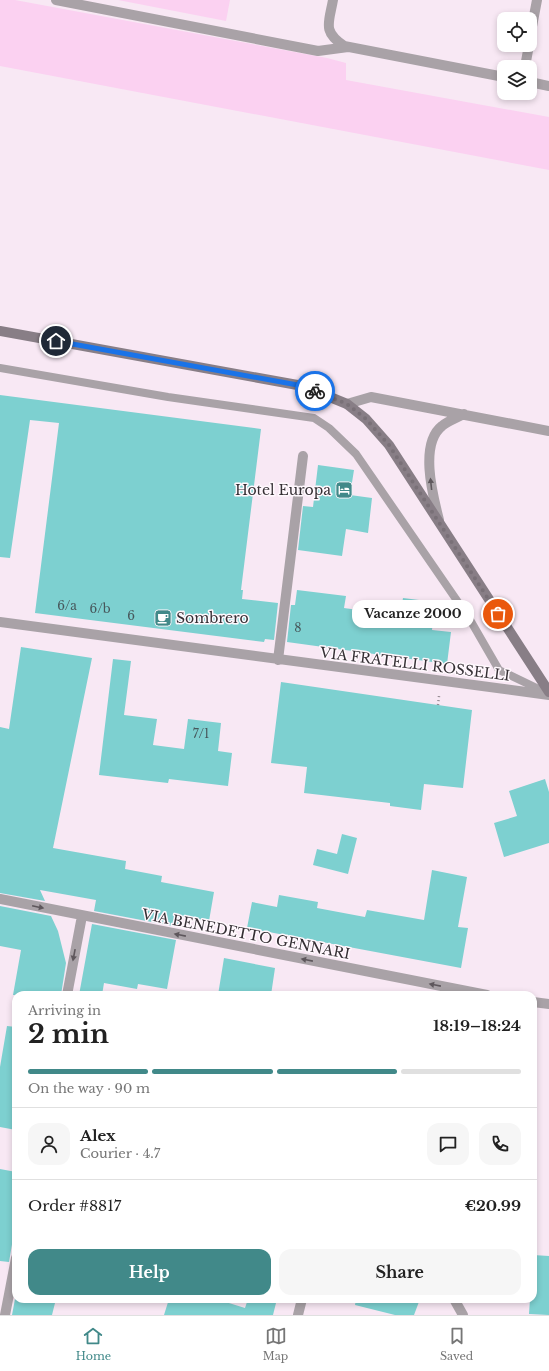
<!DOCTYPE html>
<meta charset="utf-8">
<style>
:root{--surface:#fff;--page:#f6f6f6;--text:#222;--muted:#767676;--line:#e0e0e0;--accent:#418989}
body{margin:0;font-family:"Libre Baskerville",serif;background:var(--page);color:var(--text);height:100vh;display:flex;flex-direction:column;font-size:15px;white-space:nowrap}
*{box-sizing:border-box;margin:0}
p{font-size:13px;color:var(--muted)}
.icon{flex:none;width:22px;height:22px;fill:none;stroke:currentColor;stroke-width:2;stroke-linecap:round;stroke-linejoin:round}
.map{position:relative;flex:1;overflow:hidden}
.sheet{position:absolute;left:12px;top:991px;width:525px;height:312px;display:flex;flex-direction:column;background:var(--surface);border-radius:12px;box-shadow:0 2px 6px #0003}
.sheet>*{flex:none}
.tools{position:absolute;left:497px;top:12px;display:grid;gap:8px}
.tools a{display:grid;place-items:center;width:40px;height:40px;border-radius:8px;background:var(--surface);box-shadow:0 2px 6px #0003;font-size:20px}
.pin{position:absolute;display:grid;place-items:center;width:34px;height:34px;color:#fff;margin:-17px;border:2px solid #fff;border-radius:50%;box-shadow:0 1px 4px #0007}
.courier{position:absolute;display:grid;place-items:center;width:40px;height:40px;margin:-20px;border:3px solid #1a73e8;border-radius:50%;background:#fff;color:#222;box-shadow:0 1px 5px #0007}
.bubble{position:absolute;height:28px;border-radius:12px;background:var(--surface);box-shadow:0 2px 6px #0003;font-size:13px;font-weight:700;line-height:28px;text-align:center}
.headline em{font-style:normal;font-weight:700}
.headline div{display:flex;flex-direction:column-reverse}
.headline{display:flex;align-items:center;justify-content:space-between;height:68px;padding:0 16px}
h1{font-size:26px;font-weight:700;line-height:30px}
.bar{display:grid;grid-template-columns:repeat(4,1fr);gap:6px 4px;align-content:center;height:48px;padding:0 16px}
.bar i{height:5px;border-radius:3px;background:var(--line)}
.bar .active{background:var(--accent)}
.bar p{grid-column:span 4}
.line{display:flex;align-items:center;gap:10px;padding:0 16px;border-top:1px solid var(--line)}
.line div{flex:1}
.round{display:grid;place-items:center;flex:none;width:42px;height:42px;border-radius:12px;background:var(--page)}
.primary-button{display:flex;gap:8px;margin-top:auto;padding:8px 16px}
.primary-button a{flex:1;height:46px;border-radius:12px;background:var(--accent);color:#fff;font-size:16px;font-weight:700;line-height:46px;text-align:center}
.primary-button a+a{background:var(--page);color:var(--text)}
.tab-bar{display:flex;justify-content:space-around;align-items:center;height:56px;border-top:1px solid var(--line);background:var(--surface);font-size:11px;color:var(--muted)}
.tab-bar a{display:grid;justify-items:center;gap:2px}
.tab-bar .active{color:var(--accent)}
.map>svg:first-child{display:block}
</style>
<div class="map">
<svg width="549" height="1315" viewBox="0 0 549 1315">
<rect width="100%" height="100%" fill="#f8e8f4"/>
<path fill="#fbd1f1" d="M 0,0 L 15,0 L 327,58 L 346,63 L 346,80 L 549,117 L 549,170 L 0,66 Z
M 118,0 L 230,0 L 226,21 Z"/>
<path fill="#7dd0d0" d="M 0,395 L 261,429 L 241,590 L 243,590 L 242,599 L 278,603 L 274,640 L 265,639 L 264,642 L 35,613 L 59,423 L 30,420 L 10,558 L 0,557 Z
M 318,465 L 354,470 L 350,495 L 372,498 L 368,533 L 346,529 L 342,556 L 298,550 L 303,506 L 313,507 Z
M 297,590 L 346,596 L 344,608 L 400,616 L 403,598 L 435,602 L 432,630 L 451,632 L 447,664 L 287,642 L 291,605 L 295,605 Z
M 21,647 L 92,658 L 53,848 L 126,861 L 125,869 L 162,876 L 161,882 L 214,892 L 209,921 L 180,916 L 178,927 L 94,911 L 96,900 L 40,890 L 45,901 L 0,893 L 0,727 L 9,729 Z
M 113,659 L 131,661 L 124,715 L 157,719 L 153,745 L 184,749 L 188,719 L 221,723 L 218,751 L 232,753 L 228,786 L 169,779 L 168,783 L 99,775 Z
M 281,682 L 472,710 L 463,788 L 424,784 L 421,810 L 390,806 L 390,803 L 304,793 L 307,767 L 271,763 Z
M 545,779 L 549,792 L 549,843 L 504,857 L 494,823 L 517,816 L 509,791 Z
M 342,834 L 357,838 L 348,874 L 313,865 L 317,849 L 337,854 Z
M 432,870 L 467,877 L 458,927 L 468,928 L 461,968 L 247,928 L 252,902 L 277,907 L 279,895 L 318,902 L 317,908 L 365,917 L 367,910 L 424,920 Z
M 0,906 L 51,916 L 58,931 L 66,963 L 61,995 L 13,995 L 21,950 L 0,946 Z
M 92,924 L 176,940 L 167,989 L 138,984 L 137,989 L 104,983 L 102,995 L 79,995 Z
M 224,958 L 275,968 L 271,995 L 218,995 Z
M 7,1026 L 16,1027 L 16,1130 L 0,1127 L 0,1067 Z
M 0,1169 L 16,1172 L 16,1221 L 9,1262 L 0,1261 Z
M 533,1255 L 549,1256 L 549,1315 L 529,1314 L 530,1299 L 533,1299 Z
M 15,1299 L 56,1299 L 52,1315 L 12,1315 Z
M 169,1299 L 216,1299 L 245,1308 L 248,1299 L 277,1299 L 273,1315 L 164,1315 Z
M 356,1299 L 420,1299 L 414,1315 L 395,1315 L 355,1305 Z"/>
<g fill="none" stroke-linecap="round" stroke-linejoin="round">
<path stroke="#90858d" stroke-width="2.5" stroke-dasharray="1 3" stroke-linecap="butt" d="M 438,705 L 439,696"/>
<path stroke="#a9a2a7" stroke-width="8" d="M 0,368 L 168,397 L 314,418 L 329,428 L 356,454 L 469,618 L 499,670 L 545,692"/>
<path stroke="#a9a2a7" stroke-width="10" d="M 56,0 L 318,51 L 348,47
M 333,0 C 329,23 322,31 344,46 L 504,77
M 530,37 L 537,0
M 525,67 L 529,45
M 530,82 L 549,86
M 347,404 L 371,397 L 549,431
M 439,520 C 433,496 419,444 442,426 C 448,421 457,418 464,414
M 0,622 L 549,695
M 278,660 L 303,456
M 0,899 L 487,995
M 67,995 L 82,916
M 533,1002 L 549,1004
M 454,1299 L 463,1315
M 5,1315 L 16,1258
M 298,1315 L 302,1299"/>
<path stroke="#887e86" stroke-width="10" d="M 0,331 L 303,386 L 347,404 L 366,419 L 389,445 L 549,692"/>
</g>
<defs><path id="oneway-solid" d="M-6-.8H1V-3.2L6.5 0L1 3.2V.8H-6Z"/></defs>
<g fill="#5e575c">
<use href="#oneway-solid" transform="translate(431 484) rotate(-96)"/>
<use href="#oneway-solid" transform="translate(38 907) rotate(12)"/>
<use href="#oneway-solid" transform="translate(180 935) rotate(-169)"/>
<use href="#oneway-solid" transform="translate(74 955) rotate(101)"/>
<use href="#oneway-solid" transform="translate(307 960) rotate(-169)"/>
<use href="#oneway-solid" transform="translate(435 985) rotate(-169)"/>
</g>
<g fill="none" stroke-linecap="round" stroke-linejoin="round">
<path stroke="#797077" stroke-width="4" stroke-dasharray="0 7.2" d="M 315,391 L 347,404 L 366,419 L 389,445 L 498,614"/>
<path stroke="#1a73e8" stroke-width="5" d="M 56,341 L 303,386 L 315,391"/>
</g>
<defs>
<g id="hotel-square" transform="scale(0.9)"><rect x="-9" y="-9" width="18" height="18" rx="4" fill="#418989" stroke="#fff8fd"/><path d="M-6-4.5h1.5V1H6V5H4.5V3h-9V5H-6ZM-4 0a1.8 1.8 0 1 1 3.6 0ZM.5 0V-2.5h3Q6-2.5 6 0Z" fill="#fff"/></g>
<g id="cafe-square" transform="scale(0.9)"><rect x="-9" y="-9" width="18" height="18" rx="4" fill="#418989" stroke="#fff8fd"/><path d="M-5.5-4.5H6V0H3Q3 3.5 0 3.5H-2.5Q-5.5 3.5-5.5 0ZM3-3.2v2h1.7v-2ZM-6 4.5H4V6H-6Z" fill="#fff"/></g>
</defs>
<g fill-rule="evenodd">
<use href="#hotel-square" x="344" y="490"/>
<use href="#cafe-square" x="163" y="618"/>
</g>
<g text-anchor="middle" stroke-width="3" stroke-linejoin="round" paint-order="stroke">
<g font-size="12" fill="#47575b">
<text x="67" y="610">6/a</text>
<text x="100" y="613">6/b</text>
<text x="131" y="620">6</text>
<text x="298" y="632">8</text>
<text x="201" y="738">7/1</text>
</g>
<g font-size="14" fill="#352f34" stroke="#fff8fd" text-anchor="end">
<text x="331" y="495">Hotel Europa</text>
<text x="176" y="623" text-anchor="start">Sombrero</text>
</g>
<g font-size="14" fill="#352f34" stroke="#fff8fd">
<text transform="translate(415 664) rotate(7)" y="5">VIA FRATELLI ROSSELLI</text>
<text transform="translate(246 934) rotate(11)" y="5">VIA BENEDETTO GENNARI</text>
</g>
</g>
</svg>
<div class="tools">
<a><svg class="icon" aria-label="locate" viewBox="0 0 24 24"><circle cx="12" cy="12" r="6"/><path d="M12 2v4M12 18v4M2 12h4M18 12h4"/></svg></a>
<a><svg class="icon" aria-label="layers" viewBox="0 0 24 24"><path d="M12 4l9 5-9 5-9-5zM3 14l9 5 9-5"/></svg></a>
</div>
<div class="pin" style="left:498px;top:614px;background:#ea580c"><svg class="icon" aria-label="bag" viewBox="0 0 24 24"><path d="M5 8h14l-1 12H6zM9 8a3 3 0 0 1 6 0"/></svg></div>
<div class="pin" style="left:56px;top:341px;background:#1f2937"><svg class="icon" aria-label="home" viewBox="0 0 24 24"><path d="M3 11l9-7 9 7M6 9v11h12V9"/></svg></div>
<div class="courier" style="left:315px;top:391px"><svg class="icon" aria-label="bike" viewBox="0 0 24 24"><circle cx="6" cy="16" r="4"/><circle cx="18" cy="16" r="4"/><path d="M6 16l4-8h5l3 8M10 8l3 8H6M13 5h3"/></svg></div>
<div class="bubble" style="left:352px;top:600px;width:122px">Vacanze 2000</div>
<section class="sheet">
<div class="headline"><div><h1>2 min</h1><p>Arriving in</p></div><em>18:19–18:24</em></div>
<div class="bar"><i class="active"></i><i class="active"></i><i class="active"></i><i></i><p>On the way · 90 m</p></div>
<div class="line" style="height:72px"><a class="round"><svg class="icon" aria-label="person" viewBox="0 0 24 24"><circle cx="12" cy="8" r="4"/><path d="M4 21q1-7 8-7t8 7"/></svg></a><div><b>Alex</b><p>Courier · 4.7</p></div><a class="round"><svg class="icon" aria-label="chat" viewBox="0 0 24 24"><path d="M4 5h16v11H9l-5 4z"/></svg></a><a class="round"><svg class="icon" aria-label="phone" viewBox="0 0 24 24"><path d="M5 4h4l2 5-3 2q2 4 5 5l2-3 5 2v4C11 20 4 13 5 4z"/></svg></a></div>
<div class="line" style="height:52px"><div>Order #8817</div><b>€20.99</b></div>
<div class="primary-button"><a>Help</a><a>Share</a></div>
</section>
</div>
<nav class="tab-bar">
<a class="active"><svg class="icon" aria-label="home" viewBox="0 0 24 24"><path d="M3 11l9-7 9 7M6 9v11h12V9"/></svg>Home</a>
<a><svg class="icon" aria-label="map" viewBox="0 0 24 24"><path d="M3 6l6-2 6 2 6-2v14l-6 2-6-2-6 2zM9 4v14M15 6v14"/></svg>Map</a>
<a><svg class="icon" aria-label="saved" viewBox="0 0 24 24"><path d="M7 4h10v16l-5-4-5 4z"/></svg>Saved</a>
</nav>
